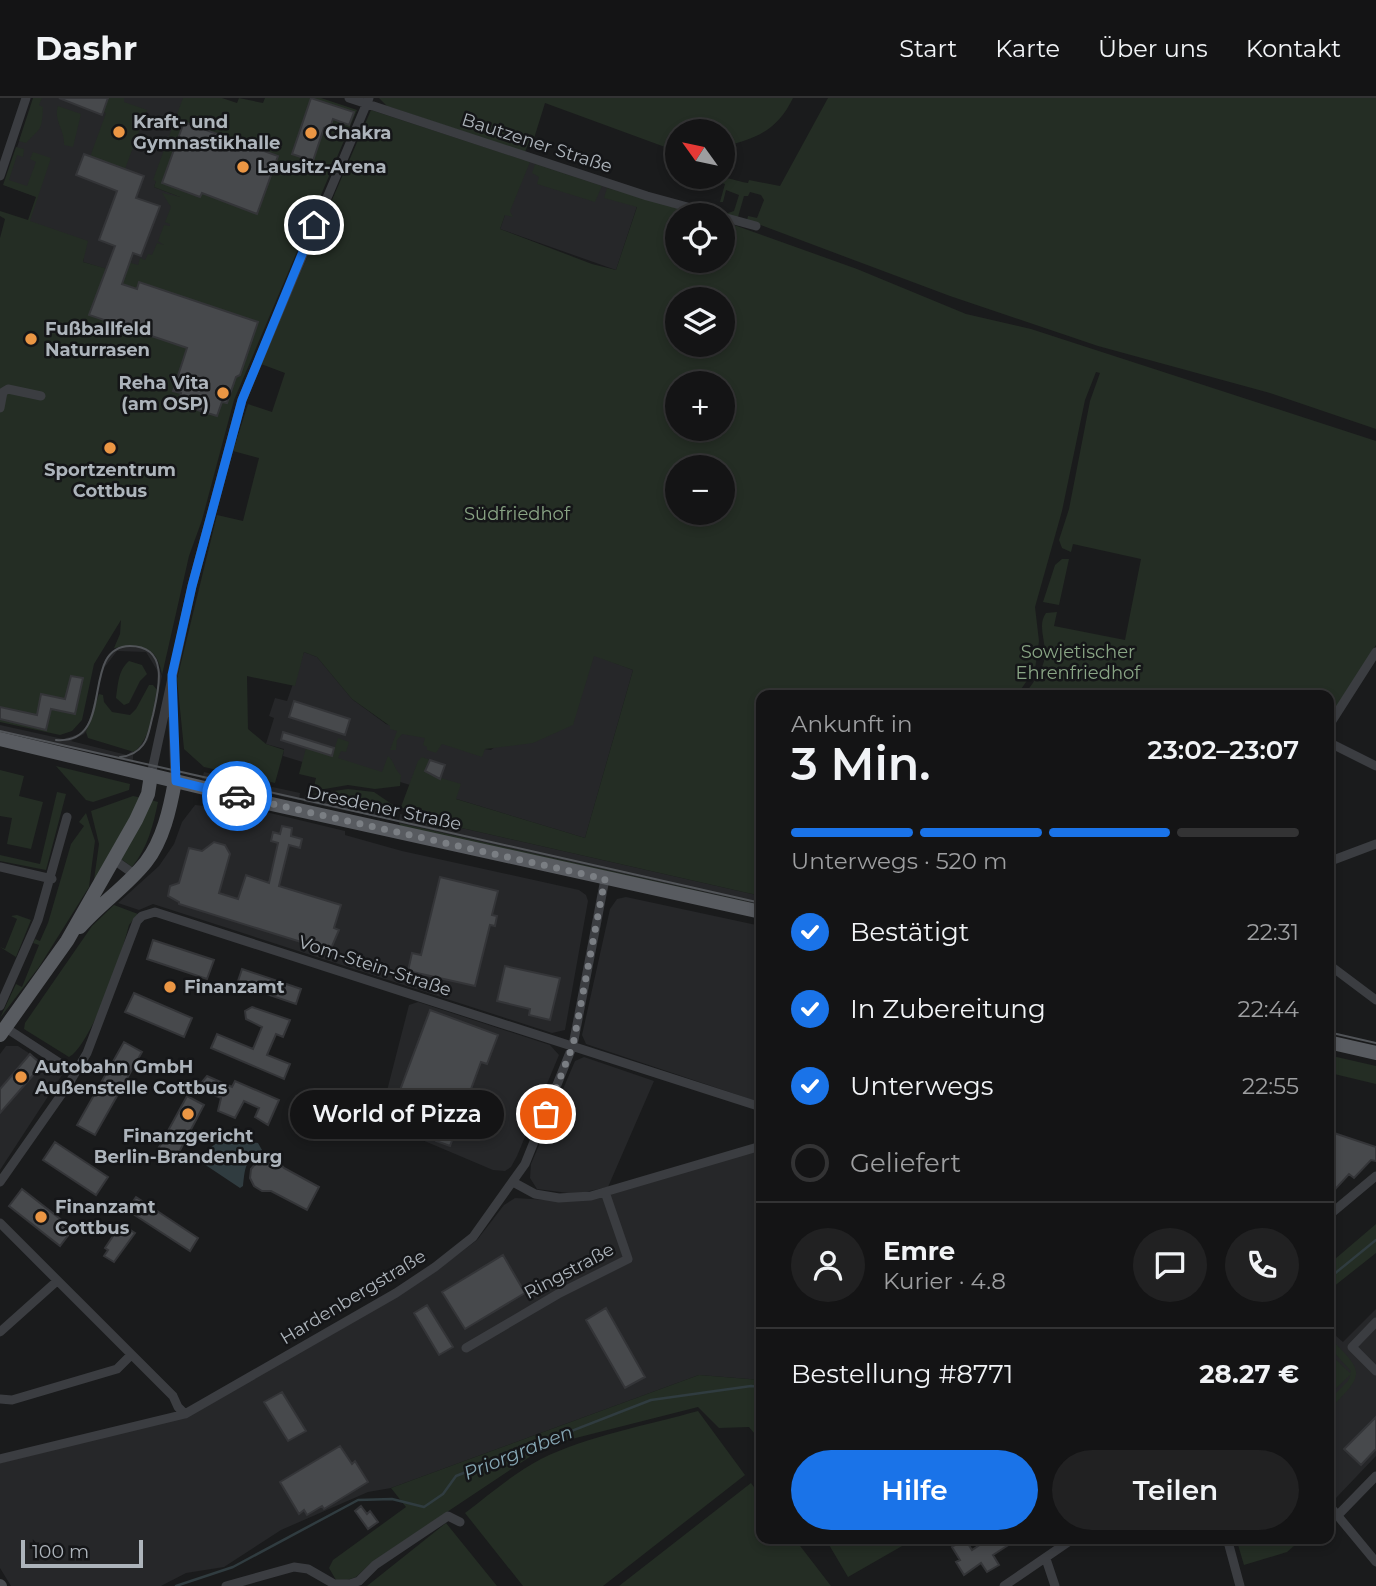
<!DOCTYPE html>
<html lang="de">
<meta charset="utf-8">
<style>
:root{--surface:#141415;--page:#212122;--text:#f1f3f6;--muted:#9d9ea0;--line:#333334;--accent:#1a73e8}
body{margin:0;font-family:Montserrat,sans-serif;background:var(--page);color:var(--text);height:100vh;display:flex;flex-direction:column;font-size:26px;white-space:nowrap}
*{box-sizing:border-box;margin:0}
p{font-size:23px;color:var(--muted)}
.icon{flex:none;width:38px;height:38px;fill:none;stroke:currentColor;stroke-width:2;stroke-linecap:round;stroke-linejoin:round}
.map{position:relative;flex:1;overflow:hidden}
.details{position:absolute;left:756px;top:592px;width:578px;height:854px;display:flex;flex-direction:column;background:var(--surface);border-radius:14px;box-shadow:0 4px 10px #0003,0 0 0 2px var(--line)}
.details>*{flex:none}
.needle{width:46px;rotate:303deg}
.controls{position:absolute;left:665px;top:21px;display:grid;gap:14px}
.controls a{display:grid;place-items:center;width:70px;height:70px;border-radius:50%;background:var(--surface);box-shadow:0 4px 10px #0003,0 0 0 2px var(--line);font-size:35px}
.scale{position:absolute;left:21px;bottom:18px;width:122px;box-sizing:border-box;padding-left:7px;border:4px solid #adb4bb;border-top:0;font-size:19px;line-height:24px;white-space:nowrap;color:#adb4bb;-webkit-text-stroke:5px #151618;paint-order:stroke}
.pin{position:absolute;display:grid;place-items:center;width:60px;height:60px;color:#fff;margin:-30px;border:4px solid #fff;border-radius:50%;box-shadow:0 2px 7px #0007}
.courier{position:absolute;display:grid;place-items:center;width:70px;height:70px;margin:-35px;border:5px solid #1a73e8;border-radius:50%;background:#fff;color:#222;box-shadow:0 2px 9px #0007}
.bubble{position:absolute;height:49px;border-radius:24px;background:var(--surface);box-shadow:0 4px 10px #0003,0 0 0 2px var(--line);font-size:23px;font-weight:600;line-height:49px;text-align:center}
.summary em{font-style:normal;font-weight:600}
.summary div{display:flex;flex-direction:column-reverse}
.summary{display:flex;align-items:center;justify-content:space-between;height:119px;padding:0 35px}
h1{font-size:46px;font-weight:600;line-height:52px}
.bar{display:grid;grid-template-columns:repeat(4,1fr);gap:10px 7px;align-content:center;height:84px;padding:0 35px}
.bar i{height:9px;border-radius:5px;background:var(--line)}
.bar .current{background:var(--accent)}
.bar p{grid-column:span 4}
.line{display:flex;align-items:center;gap:18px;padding:0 35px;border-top:2px solid var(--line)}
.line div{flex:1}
.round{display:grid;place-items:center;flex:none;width:74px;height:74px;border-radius:37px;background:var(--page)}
ol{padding:0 35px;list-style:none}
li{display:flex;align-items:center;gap:21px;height:77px}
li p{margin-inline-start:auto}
li .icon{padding:7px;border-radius:50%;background:var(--accent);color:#fff;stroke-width:4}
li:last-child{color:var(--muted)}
li i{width:38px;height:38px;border:4px solid var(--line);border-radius:50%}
.primary-button{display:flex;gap:14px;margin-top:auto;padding:14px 35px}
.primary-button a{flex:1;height:80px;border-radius:42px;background:var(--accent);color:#fff;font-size:28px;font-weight:600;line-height:80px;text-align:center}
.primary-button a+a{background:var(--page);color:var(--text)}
header{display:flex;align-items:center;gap:42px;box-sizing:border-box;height:98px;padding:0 35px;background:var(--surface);border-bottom:2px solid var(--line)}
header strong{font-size:33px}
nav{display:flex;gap:38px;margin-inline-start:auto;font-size:24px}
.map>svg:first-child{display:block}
</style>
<header>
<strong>Dashr</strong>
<nav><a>Start</a><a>Karte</a><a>Über uns</a><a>Kontakt</a></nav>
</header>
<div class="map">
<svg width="1376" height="1488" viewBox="0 0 1376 1488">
<rect width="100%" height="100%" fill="#1a1b1c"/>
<path fill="#262729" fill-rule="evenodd" d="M 34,0 L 186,0 L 154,89 L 180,99 L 151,185 L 83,164 L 84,158 L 29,123 L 37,99 L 4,87 Z
M 525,61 L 640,99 L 616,172 L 500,131 Z
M 128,546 L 140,548 L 153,557 L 162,578 L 148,642 L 133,657 L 133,664 L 0,635 L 0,627 L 63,641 L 82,635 L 90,621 L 104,564 L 115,551 ZM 117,553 L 146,554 L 160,577 L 145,643 L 127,657 L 71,643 L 84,636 L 89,630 L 104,570 Z
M 304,554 L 317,559 L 352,601 L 386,626 L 448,646 L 491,652 L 594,557 L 633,572 L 585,740 L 321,660 L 319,669 L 283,658 L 284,651 L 266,646 L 274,620 L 269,618 L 275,600 L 287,603 Z
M 204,674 L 300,695 L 299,702 L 202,681 Z
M 305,697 L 394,715 L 391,722 L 304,704 Z
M 195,707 L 266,714 L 345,733 L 345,737 L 402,753 L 579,792 L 586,797 L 588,803 L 565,932 L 552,935 L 153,806 L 139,812 L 118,805 L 159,768 L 174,746 L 182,724 Z
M 400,716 L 761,798 L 761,807 L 399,725 Z
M 626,799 L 761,828 L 761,1001 L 756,1003 L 586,946 L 582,937 L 610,811 L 617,801 Z
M 418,904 L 550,947 L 559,957 L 517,1058 L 511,1069 L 505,1073 L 493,1072 L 382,1025 L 380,1020 L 409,907 Z
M 6,948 L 18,948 L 62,977 L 0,1072 L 0,956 Z
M 584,959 L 654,983 L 608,1089 L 576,1096 L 537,1091 L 530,1080 L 531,1066 L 575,963 Z
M 761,1052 L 761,1282 L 699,1277 L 391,1390 L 368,1394 L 281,1432 L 224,1469 L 186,1475 L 161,1488 L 11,1488 L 0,1470 L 0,1365 L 184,1319 L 437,1172 L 477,1142 L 504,1107 L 515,1100 L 564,1103 Z
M 1376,1211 L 1376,1358 L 1335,1401 L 1328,1393 L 1328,1231 L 1343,1244 Z"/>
<path fill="#242d24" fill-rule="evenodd" d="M 33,0 L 42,0 L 39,7 L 43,9 C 42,34 40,30 26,45 L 19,43 Z
M 108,0 L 124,0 L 124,4 L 147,12 L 125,71 L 90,59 L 106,15 L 103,14 Z
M 183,0 L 222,0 L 237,5 L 239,0 L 263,5 L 265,0 L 321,0 L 357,12 L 234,302 L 202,422 L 189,458 L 162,577 C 157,544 137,548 114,550 L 120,536 L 121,522 L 94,566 L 82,622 L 72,633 L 60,637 L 0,624 L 0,140 L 5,121 L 0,118 L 0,113 L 28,122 L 36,99 L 3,87 L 16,49 L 24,51 L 23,59 L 17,57 L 9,82 L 27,88 L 36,64 L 30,61 L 33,54 L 51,60 L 30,123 L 88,143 L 83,164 L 125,176 L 133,155 L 131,165 L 138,167 L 140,160 L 145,162 L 148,156 L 152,157 L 157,145 L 164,147 L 158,143 L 164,127 L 170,128 L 170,126 L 165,124 L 171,109 L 162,95 L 180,99 L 154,89 L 156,83 L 153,82 Z
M 379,0 L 793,0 C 778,31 757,41 725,48 L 723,33 L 677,33 L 677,41 L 669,40 L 665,49 L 545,5 L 531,50 L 527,49 L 525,54 L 387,8 Z
M 828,0 L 1376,0 L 1376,331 L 1270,295 L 1098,248 L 950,198 L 747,122 L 748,118 L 757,120 L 764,102 L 761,97 L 750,94 L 748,98 L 744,98 L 738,119 L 725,116 L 734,113 L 739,97 L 726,92 L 723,104 L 720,104 L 725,86 L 718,84 L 713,86 L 713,79 C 730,79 731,82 748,85 L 749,82 L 780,88 Z
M 58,8 L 81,16 L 73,49 L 64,47 C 65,32 53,22 58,8 Z
M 371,12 L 530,64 L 510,113 L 513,119 L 505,117 L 500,131 L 592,166 L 616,172 L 637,109 L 604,100 L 607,90 L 702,117 L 677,117 L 677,163 L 723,163 L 723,123 L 857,171 L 966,216 L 1031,231 L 1376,343 L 1376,547 L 1328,622 L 1328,597 L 1024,597 C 1033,585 1043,573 1045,558 C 1046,543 1037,527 1046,515 L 1057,514 L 1054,528 L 1125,542 L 1141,461 L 1073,446 L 1071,454 L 1062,450 L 1059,442 L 1069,411 L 1090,303 L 1100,275 L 1096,274 L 1085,302 L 1062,413 L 1035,509 L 1039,543 L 1035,571 L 1017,597 L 761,597 L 761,798 L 409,718 L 409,713 L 401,709 L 418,663 L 422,659 L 430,662 L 425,673 L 440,681 L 445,667 L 441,680 L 461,686 L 456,701 L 585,740 L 633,572 L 594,558 L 573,627 L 533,645 L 485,651 L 482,659 L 442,646 L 436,655 L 427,652 L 427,649 L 423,647 L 425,640 L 402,636 L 397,642 L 396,652 L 390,652 L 397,633 L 390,631 L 390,628 L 352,601 L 317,559 L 304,554 L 295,588 L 247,578 L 248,631 L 266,646 L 284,652 L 275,685 L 204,669 L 184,651 L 177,581 L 217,417 L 243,423 L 259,360 L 233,353 L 248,306 L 272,314 L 285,275 L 261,266 ZM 677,201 L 723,201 L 723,247 L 677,247 ZM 677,285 L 723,285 L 723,331 L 677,331 ZM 677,369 L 723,369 L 723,415 L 677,415 Z
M 535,66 L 602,88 L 595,104 L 537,86 L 539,79 L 532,75 Z
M 1062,461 L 1069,461 L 1059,507 L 1043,504 L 1055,467 Z
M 129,563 L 142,567 L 147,576 L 140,583 L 129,605 L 124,607 L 116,600 C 118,587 118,572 129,563 Z
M 149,587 L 153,587 L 157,592 C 152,612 152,640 134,654 L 88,640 L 86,634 L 99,596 L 103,597 L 104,604 L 112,614 L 130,617 L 136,611 Z
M 338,640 L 349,644 L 346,654 L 341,653 L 338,660 L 382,674 L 388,658 C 394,663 394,671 401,677 L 400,688 L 375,691 L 348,687 L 313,693 L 316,680 L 299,676 L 306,650 L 332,658 Z
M 56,668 L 130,686 L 129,692 L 93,704 L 86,702 Z
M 0,672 L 24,678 L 19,698 L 43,704 L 31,751 L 7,746 L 12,720 L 0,718 Z
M 348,691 L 374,694 L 396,709 L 394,714 L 312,696 Z
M 57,694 L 66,696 L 46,772 L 0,763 L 0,757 L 40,766 Z
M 133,698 L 142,700 L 93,789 L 99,746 L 91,713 Z
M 151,702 L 158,704 C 153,728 148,749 132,769 L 121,761 Z
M 86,715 L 95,743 L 89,789 L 39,869 L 0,920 L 16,886 L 22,889 L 39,847 L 33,845 L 35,841 L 40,843 L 48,825 L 71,746 L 84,728 L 79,724 Z
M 399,725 L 761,807 L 761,809 L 401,728 Z
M 114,807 L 138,816 L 129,827 C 122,855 92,946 69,959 L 24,931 L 25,925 L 92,828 Z
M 17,817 L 31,822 L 16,859 L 0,849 L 5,851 L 17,821 L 11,818 Z
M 1328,957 L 1376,968 L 1376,986 L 1330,975 L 1328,980 Z
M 1376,1126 L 1376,1155 L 1328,1193 L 1328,1167 Z
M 1328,1238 C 1366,1276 1365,1275 1328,1313 L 1328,1303 L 1348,1283 L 1351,1276 L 1330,1296 L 1328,1294 L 1328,1254 L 1350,1275 L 1351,1273 L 1328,1248 Z
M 699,1277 L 761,1282 L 761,1343 L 749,1329 L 719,1330 L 698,1309 L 560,1344 L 537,1354 L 372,1464 L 356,1479 L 342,1484 L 336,1482 L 329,1470 L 333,1462 L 406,1409 L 391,1390 Z
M 698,1313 L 745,1377 L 603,1488 L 523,1488 L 465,1415 C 490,1396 514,1375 541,1361 C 587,1338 648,1327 698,1313 Z
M 751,1385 L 761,1399 L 761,1440 L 794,1440 L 831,1488 L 619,1488 Z
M 446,1425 L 497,1488 L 367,1488 Z
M 825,1440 L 916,1440 L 848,1479 Z
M 1236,1440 L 1303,1440 L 1287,1454 L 1244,1467 Z"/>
<path fill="#303c40" d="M 222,1041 L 258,1045 L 262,1052 C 245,1061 245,1070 243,1088 L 240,1090 L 204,1066 L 210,1050 Z"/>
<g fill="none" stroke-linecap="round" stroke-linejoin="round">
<path stroke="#303c40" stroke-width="2.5" d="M 1328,1181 L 1376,1142
M 176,1488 L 233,1469 L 358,1402 L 392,1401 L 424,1409 L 443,1396 L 456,1378 L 651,1302 L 751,1288 L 761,1289"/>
</g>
<path fill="#47494c" stroke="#343538" stroke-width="2" d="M 59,0 L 108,0 L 102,17 Z
M 311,0 L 354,14 L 349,27 L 333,21 L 331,27 L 324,30 L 313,63 L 292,56 Z
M 184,24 L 278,58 L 257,116 L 202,95 L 200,99 L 162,85 Z
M 84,56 L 144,78 L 136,100 L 160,108 L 141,158 L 133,155 L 122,186 L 137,191 L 139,184 L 258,224 L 240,277 L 236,279 L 227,305 L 222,304 L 217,318 L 178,306 L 181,295 L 173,293 L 187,250 L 89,217 L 115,148 L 99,142 L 117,93 L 76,77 Z
M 71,578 L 83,580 L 75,616 L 51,611 L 46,632 L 0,621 L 0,609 L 37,617 L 41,596 L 65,601 Z
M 294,603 L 350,621 L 345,637 L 289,619 Z
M 283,634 L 334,650 L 332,658 L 281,642 Z
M 430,662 L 445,667 L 440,681 L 425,673 Z
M 282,728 L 292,730 L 291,738 L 302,741 L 300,750 L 289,747 L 279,788 L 341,807 L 334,830 L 339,832 L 330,853 L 179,806 L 179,804 L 168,798 L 170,788 L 179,785 L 189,750 L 202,753 L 214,744 L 225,747 L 230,756 L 219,795 L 238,801 L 246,777 L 269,785 L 278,745 L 271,743 L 273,734 L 280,736 Z
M 440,779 L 498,793 L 492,817 L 497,818 L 495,828 L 490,827 L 475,888 L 408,873 L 412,855 L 421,857 Z
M 153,842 L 214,862 L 207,881 L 147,861 Z
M 505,868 L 560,880 L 550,922 L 529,917 L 530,911 L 497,903 Z
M 242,871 L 301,891 L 296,906 L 237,886 Z
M 134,895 L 192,920 L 184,939 L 125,914 Z
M 252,909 L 290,922 L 283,939 L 276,936 L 267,957 L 290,966 L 284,981 L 211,950 L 217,936 L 253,951 L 262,929 L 246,921 L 245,913 Z
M 430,912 L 498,937 L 487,966 L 481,964 L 450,1048 L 436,1043 L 439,1033 L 431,1030 L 433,1024 L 401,1012 L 406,998 L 399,995 Z
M 124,944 L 142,954 L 95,1037 L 77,1027 Z
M 30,956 L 42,967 L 0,1015 L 0,991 Z
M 207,978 L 232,989 L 235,983 L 279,1002 L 268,1027 L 255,1019 L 259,1010 L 244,1003 L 235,1020 L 218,1013 L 221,1000 L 197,990 Z
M 187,998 L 204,1007 L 176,1060 L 158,1051 Z
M 1328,1033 L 1376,1049 L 1376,1063 L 1371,1062 L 1354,1080 L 1349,1076 L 1328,1099 Z
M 55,1044 L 108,1079 L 96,1097 L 43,1062 Z
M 261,1059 L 275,1060 L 284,1070 L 319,1089 L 307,1112 L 271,1093 L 262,1093 L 254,1088 L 250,1080 L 251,1071 Z
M 22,1091 L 73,1131 L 60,1148 L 9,1108 Z
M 136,1099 L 198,1140 L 190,1153 L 127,1112 Z
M 121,1126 L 135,1135 L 114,1164 L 104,1158 L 108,1152 L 105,1150 Z
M 503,1157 L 525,1195 L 465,1231 L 442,1194 Z
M 427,1207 L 453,1249 L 439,1257 L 414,1215 Z
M 606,1210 L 645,1279 L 625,1290 L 586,1222 Z
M 282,1294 L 306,1333 L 288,1343 L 264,1304 Z
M 1376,1319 L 1376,1351 L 1361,1367 L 1344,1351 Z
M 340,1348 L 352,1366 L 355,1363 L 368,1384 L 324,1411 L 322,1408 L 307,1417 L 304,1412 L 299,1416 L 280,1384 Z
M 361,1408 L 367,1416 L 370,1413 L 378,1424 L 368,1431 L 355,1413 Z
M 982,1440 L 1007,1440 L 1010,1446 L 993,1457 L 999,1467 L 987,1474 L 981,1465 L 964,1477 L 956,1464 L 960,1462 L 952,1449 L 965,1441 L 972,1452 L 984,1444 Z"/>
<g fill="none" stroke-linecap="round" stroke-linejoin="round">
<path stroke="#3b3d41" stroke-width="9" d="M 349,0 L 647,98 L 717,117
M 0,78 L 26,0
M 723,119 L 756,128
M 0,310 L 3,294 L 8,291 L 41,298
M 172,591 L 175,683
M 1328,629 L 1376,554
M 1328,644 L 1376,668
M 151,677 L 192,488 L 242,302 L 369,0
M 117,758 L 117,764 L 134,776
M 1328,764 L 1376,746
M 0,769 L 52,781
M 1328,866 L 1376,902
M 0,908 L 38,822 L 67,719
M 6,930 L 75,975
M 0,1084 L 68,987 L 87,955 L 137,823 L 142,818 L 155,814 L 761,1009
M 513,1084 L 535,1096 L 559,1100 L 591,1098 L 761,1048
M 1328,1118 L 1376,1078
M 0,1125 L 173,1298 L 178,1309 L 185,1316
M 1376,1224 L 1352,1249 L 1376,1273
M 0,1234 L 57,1183
M 466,1250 L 558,1196 L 628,1161 L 605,1094
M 0,1301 L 12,1302 L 117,1271 L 131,1257
M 0,1361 L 185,1316 L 396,1195 L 435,1169 L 473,1139 L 525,1066 L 573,947 L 605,781
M 1328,1406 L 1376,1464
M 1338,1417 L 1376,1378
M 1227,1440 L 1240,1488
M 1046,1461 L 1055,1488
M 226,1488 L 294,1469 L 308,1471 L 334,1486 L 350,1486 L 359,1483 L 375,1467 L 448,1418 L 460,1424
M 1004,1488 L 1074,1440"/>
<path stroke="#494d51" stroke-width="12" d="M 0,1487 L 1,1488"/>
<path stroke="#585b60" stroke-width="14" d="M 0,641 L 267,705 L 761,814
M 80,829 C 100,806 127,788 146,764 C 163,742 170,711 175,683
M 0,937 L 67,843 L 136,722 L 148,696 L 151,677
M 1328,944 L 1376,955"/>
<path stroke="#515458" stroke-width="2" d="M 0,633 L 761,805
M 56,642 C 118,647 78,549 130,548 C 171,548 158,594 153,617 C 150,627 149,639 143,647 C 137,655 130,658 120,659
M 1328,934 L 1376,945"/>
</g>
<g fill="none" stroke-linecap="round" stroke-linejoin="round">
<path stroke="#7a7e83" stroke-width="7" stroke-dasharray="0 12.6" d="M 237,698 L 605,781 L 573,947 L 546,1016"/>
<path stroke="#1a73e8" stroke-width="9" d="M 237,698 L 176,683 L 172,577 L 192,488 L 242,302 L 314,127"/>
</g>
<g fill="#eb9644" stroke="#151618" stroke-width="2.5">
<circle cx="119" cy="34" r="7"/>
<circle cx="311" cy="35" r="7"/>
<circle cx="243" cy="69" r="7"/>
<circle cx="31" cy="241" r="7"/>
<circle cx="223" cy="295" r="7"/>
<circle cx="110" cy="350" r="7"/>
<circle cx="170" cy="889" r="7"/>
<circle cx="21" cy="979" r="7"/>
<circle cx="188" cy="1016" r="7"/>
<circle cx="41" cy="1119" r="7"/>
</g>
<g text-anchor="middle" stroke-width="5" stroke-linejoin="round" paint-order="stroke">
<g font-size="18" font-weight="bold" fill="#adb4bb" stroke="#151618" text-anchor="start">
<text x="133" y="30">Kraft- und<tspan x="133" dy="21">Gymnastikhalle</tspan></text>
<text x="325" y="41">Chakra</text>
<text x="257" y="75">Lausitz-Arena</text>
<text x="45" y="237">Fußballfeld<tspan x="45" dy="21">Naturrasen</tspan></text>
<text x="209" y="291" text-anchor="end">Reha Vita<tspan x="209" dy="21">(am OSP)</tspan></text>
<text x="110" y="378" text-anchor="middle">Sportzentrum<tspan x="110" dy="21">Cottbus</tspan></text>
<text x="184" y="895">Finanzamt</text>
<text x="35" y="975">Autobahn GmbH<tspan x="35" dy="21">Außenstelle Cottbus</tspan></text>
<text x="188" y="1044" text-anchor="middle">Finanzgericht<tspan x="188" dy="21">Berlin-Brandenburg</tspan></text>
<text x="55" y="1115">Finanzamt<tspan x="55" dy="21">Cottbus</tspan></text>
</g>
<g font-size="18" fill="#adb4bb" stroke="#151618">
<text transform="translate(537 45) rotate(18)" y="6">Bautzener Straße</text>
<text transform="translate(384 710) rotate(12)" y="6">Dresdener Straße</text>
<text transform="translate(375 868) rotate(18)" y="6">Vom-Stein-Straße</text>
<text transform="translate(569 1173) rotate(-28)" y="6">Ringstraße</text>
<text transform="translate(353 1199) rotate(-31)" y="6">Hardenbergstraße</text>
</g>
<g font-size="18" fill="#89a585" stroke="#151618">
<text x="517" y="422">Südfriedhof</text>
<text x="1078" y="560">Sowjetischer<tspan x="1078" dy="21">Ehrenfriedhof</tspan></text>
</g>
<g font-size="19" font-style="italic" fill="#86a7b4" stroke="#151618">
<text transform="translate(518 1354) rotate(-22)" y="7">Priorgraben</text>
</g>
</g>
</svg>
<div class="controls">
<a><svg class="needle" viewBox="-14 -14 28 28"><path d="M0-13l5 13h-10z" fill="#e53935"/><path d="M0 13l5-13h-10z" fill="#9d9ea0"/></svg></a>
<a><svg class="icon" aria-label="locate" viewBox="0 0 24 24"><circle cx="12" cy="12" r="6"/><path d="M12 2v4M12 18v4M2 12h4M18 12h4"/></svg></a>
<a><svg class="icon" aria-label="layers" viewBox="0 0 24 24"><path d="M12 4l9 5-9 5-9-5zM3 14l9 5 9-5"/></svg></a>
<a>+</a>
<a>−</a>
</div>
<div class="scale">100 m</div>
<div class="pin" style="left:546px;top:1016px;background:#ea580c"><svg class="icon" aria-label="bag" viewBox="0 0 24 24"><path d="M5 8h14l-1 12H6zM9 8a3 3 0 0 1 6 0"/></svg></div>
<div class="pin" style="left:314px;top:127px;background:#1f2937"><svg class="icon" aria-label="home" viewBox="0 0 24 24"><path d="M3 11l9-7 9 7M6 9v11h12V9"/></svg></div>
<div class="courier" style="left:237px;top:698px"><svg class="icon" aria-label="car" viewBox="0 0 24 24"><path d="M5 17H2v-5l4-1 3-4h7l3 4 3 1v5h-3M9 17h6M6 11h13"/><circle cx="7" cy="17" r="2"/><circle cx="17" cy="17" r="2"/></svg></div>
<div class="bubble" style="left:290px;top:992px;width:214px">World of Pizza</div>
<section class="details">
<div class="summary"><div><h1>3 Min.</h1><p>Ankunft in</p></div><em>23:02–23:07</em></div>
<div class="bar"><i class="current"></i><i class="current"></i><i class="current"></i><i></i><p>Unterwegs · 520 m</p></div>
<ol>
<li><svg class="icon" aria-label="check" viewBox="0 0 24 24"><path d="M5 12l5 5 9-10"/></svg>Bestätigt<p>22:31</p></li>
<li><svg class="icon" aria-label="check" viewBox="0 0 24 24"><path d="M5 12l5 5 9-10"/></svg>In Zubereitung<p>22:44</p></li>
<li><svg class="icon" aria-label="check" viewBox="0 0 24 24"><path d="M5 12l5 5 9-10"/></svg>Unterwegs<p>22:55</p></li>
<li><i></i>Geliefert</li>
</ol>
<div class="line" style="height:126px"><a class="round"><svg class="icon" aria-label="person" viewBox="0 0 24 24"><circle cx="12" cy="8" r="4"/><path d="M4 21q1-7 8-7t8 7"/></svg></a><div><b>Emre</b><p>Kurier · 4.8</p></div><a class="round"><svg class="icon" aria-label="chat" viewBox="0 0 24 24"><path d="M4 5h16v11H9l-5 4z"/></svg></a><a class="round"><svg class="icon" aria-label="phone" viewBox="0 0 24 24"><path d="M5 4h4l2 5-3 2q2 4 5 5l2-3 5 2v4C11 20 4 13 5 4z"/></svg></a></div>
<div class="line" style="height:91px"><div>Bestellung #8771</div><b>28.27 €</b></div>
<div class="primary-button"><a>Hilfe</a><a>Teilen</a></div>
</section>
</div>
